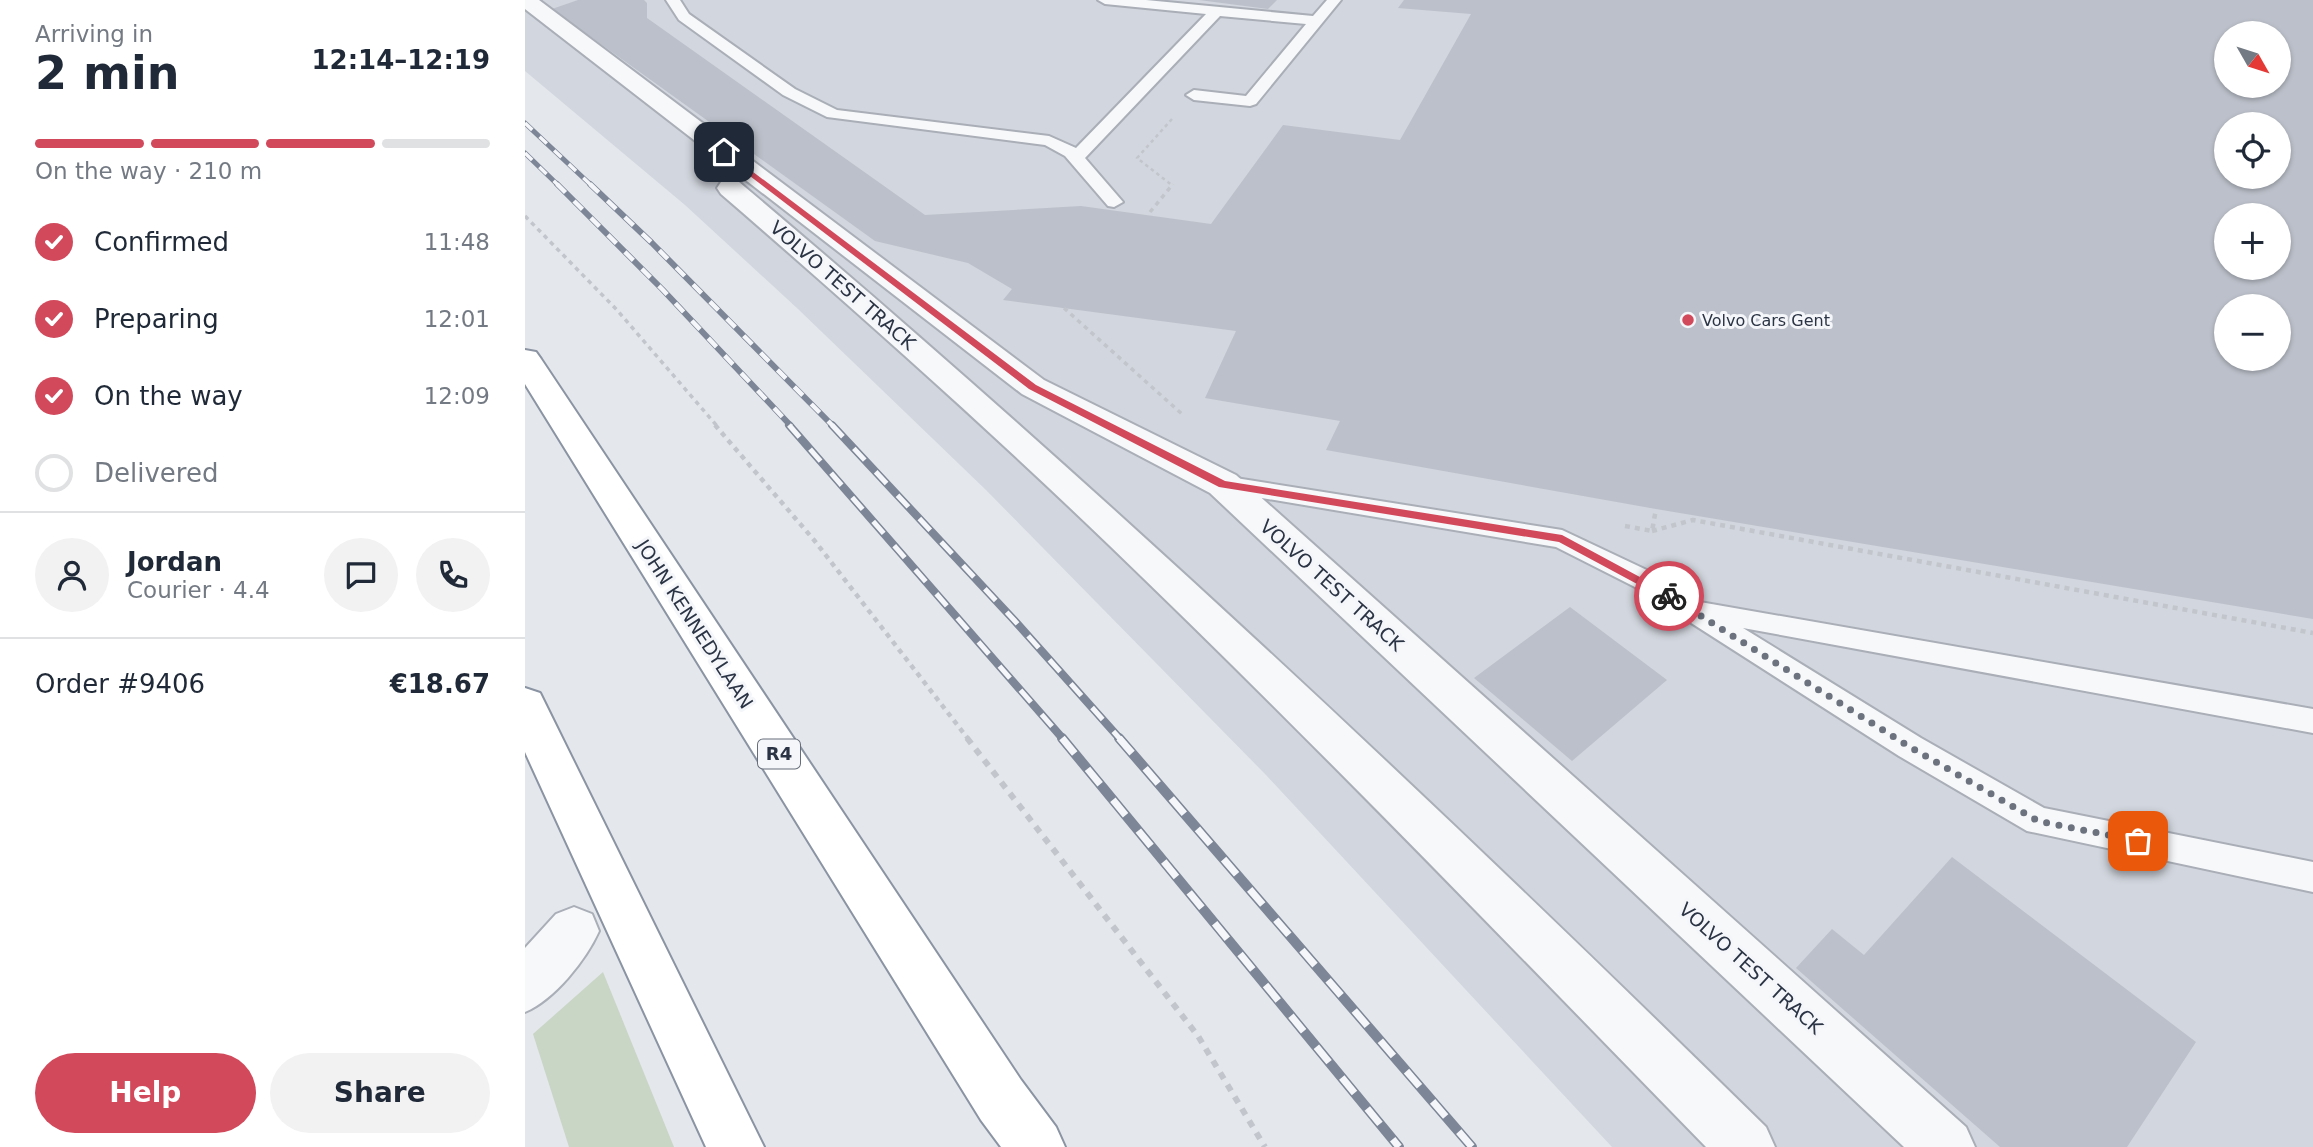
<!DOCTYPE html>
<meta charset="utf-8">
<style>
:root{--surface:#fff;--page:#f2f2f3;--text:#1f2937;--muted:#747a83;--line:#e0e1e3;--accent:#d1495b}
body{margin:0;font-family:"DejaVu Sans",sans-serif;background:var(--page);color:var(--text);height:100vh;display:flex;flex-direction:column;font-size:26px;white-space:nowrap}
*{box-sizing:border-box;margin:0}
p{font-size:23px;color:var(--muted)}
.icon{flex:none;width:38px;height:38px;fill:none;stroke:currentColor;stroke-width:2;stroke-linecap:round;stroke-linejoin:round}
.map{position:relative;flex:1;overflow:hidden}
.sheet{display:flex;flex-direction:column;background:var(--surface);width:525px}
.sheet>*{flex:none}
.needle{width:46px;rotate:129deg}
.controls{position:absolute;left:1689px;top:21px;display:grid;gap:14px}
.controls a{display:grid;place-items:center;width:77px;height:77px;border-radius:50%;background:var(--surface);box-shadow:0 2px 5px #0004;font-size:35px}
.pin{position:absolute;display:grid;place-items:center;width:60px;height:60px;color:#fff;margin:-30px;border-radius:14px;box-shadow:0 4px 10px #0006}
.courier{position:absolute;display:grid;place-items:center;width:70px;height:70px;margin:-35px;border:5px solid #d1495b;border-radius:50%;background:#fff;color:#222;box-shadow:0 2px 9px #0007}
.summary em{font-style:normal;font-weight:600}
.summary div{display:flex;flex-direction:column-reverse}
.summary{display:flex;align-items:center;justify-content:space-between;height:119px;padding:0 35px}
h1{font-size:46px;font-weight:600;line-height:52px}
.bar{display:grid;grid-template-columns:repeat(4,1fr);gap:10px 7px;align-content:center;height:84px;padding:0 35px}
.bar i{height:9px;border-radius:5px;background:var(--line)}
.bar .on{background:var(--accent)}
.bar p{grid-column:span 4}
.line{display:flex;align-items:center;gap:18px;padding:0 35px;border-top:2px solid var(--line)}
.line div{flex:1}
.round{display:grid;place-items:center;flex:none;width:74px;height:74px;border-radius:37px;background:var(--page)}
ol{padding:0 35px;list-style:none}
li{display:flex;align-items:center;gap:21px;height:77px}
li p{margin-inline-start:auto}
li .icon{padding:7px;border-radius:50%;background:var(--accent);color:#fff;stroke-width:4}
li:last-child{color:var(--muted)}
li i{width:38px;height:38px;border:4px solid var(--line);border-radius:50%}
.cta{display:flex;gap:14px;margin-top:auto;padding:14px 35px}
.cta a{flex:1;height:80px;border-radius:42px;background:var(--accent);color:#fff;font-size:28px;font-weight:600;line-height:80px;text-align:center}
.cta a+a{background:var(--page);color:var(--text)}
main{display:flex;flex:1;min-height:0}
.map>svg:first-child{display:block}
</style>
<main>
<section class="sheet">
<div class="summary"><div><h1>2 min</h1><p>Arriving in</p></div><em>12:14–12:19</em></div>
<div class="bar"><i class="on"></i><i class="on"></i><i class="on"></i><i></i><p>On the way · 210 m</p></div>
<ol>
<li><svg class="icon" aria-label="check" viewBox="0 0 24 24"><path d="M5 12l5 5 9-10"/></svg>Confirmed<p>11:48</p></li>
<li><svg class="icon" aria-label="check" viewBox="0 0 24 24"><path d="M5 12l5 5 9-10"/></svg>Preparing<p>12:01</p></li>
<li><svg class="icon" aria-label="check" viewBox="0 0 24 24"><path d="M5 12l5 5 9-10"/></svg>On the way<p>12:09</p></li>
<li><i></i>Delivered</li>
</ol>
<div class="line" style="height:126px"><a class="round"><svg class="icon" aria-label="person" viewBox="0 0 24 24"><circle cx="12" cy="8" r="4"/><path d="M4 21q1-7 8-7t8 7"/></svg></a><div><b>Jordan</b><p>Courier · 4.4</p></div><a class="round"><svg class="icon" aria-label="chat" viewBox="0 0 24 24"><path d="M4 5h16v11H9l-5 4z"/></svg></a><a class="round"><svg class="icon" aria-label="phone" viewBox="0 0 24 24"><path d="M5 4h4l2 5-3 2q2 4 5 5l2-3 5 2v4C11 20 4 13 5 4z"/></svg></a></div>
<div class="line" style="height:91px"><div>Order #9406</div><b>€18.67</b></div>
<div class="cta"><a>Help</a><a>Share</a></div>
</section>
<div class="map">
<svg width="1788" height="1147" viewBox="0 0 1788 1147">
<rect width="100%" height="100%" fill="#e4e7ec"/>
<path fill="#d2d6de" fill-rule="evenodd" d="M 0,0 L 1788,0 L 1788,1147 L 1087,1147 L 741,775 L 461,490 L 273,309 L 160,205 L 0,71 ZM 1701,33 L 1754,33 L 1754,86 L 1701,86 ZM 1701,124 L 1754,124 L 1754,177 L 1701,177 ZM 1701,215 L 1754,215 L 1754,268 L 1701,268 ZM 1701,306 L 1754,306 L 1754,359 L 1701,359 Z"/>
<path fill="#c9d6c5" d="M 78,972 L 149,1147 L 44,1147 L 8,1034 Z"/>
<path fill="#bbc0ca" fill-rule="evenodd" d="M 53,0 L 119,0 L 122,3 L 122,18 L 400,215 L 556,206 L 686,224 L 758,125 L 875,140 L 946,14 L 873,8 L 879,0 L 1788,0 L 1788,619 L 1131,509 L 801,450 L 815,421 L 680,398 L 711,331 L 478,300 L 487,289 L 443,263 L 350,241 L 27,9 ZM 1701,33 L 1754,33 L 1754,86 L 1701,86 ZM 1701,124 L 1754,124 L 1754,177 L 1701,177 ZM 1701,215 L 1754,215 L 1754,268 L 1701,268 ZM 1701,306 L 1754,306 L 1754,359 L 1701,359 Z
M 674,0 L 752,0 L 743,9 Z
M 1045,607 L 1142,680 L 1047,761 L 949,678 Z
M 1427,857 L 1671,1042 L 1602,1147 L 1475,1147 L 1271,968 L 1307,929 L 1339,955 Z"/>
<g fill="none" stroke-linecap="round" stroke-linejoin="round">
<g stroke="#a9aeb7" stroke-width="4">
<path id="service" d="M 141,0 L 155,0 L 164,14 L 270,89 L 312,110 L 524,136 L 551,148 L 681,14 L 580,4 L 573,0 L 621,0 L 788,16 L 802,0 L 816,0 L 731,104 L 725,106 L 669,100 L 661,95 L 669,90 L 721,96 L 781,24 L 695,16 L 560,158 L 598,202 L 589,207 L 583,206 L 540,156 L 520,145 L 302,117 L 258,95 L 154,20 Z
M 698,476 L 1037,530 L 1128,573 L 1175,602 L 1788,709 L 1788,733 L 1218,628 L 1396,738 L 1519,808 L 1788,862 L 1788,892 L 1502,831 L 1374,756 L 1110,587 L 1031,547 L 689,490 L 686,484 L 689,478 Z"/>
</g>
<g stroke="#a9aeb7" stroke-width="4">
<path id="minor" d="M 0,0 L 14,0 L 519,380 L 711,475 L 1441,1127 L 1450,1147 L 1379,1147 L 685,493 L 497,394 L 0,9 Z
M 205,180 L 214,182 C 570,482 909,801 1241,1127 L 1250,1147 L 1181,1147 C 984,945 788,741 584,545 C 458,424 328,308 196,194 L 192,188 L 196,182 Z
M 49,907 L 67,914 L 74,931 C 61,960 29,1000 0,1012 L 0,948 L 31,914 Z"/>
</g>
<g stroke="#8b94a3" stroke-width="4">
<path id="trunk" d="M 0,350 L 11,352 L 16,359 L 496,1080 L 531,1127 L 540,1147 L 476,1147 L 456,1120 L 0,384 Z
M 0,688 L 15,693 L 239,1147 L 181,1147 L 0,752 Z"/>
</g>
<path stroke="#c2c5cb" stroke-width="2.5" stroke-dasharray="3.5 3.5" stroke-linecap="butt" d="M 647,119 L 612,158 L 648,186"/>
<path stroke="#c2c5cb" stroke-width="3.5" stroke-dasharray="4.5 4.5" stroke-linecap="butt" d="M 625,212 L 648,184
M 0,216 L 92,310 L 192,426
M 539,308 L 658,415"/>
<path stroke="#c2c5cb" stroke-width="4.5" stroke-dasharray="5 5" stroke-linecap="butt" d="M 190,425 L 289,540 L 444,740
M 1100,526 L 1127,531 L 1131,509
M 1127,531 L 1168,520 L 1788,633"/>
<path stroke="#c2c5cb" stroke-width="6" stroke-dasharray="7 7" stroke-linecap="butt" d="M 442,738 L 673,1036 L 740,1147"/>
<use href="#service" fill="#f7f8fa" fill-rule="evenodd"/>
<use href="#minor" fill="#f7f8fa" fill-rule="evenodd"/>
<use href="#trunk" fill="#fff" fill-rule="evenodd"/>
<g stroke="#7d8696" stroke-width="5">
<path id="rail-far3" d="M 0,123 L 67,186
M 0,153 L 34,186"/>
</g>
<g stroke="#7d8696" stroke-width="6">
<path id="rail-far2" d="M 32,184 L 137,289 L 266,426
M 65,184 L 127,243 L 308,426"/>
</g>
<g stroke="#7d8696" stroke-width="8">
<path id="rail-far1" d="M 264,425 L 539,740
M 307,425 L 489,620 L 596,740"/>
</g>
<g stroke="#7d8696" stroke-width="10">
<path id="rail" d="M 537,738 L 874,1147
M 594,738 L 947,1147"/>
</g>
<use href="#rail-far3" stroke="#f4f6f9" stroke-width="3.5" stroke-dasharray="10" stroke-linecap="butt"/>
<use href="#rail-far2" stroke="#f4f6f9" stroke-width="4.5" stroke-dasharray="12" stroke-linecap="butt"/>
<use href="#rail-far1" stroke="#f4f6f9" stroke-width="5" stroke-dasharray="16" stroke-linecap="butt"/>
<use href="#rail" stroke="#f4f6f9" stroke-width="7" stroke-dasharray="20" stroke-linecap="butt"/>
</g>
<path fill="#d1495b" d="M 199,150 L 511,385 L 700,481 L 1037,535 L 1150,596 L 1144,600 L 1140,599 L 1034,542 L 694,487 L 504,389 L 196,154 Z"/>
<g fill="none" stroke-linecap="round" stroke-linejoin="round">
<path stroke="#6c737f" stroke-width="7" stroke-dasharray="0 12.6" d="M 1144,596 L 1385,747 L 1513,821 L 1613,841"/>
</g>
<circle fill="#d1495b" stroke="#f4f6f9" stroke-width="2.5" cx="1163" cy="320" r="7"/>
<g text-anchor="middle" stroke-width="6" stroke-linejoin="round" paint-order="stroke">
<g font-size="16" fill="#2b3445" stroke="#f4f6f9" text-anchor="start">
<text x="1177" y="326">Volvo Cars Gent</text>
</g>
<rect fill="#f4f6f9" stroke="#676e7b" stroke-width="2" x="233" y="739.5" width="42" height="29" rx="5"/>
<g font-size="18" font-weight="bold" fill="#2b3445">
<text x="254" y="760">R4</text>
</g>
<g font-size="19" fill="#2b3445" stroke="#f4f6f9">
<text transform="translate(318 285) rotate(41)" y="7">VOLVO TEST TRACK</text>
<text transform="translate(807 585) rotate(42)" y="7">VOLVO TEST TRACK</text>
<text transform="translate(170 624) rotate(57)" y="7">JOHN KENNEDYLAAN</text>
<text transform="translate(1226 968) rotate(42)" y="7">VOLVO TEST TRACK</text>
</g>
</g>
</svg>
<div class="controls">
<a><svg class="needle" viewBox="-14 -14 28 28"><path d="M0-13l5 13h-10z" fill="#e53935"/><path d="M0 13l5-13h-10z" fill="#747a83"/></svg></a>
<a><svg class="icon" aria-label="locate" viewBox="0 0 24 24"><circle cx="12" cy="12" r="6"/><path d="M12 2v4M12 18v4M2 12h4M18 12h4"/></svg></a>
<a>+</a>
<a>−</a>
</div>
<div class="pin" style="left:1613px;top:841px;background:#ea580c"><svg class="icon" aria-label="bag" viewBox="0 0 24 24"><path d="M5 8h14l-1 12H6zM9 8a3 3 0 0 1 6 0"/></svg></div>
<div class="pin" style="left:199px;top:152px;background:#1f2937"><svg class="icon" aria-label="home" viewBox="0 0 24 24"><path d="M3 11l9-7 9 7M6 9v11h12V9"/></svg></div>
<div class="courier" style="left:1144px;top:596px"><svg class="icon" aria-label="bike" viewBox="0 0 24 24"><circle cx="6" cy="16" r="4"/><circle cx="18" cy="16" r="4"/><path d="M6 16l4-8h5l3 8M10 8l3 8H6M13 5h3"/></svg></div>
</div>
</main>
